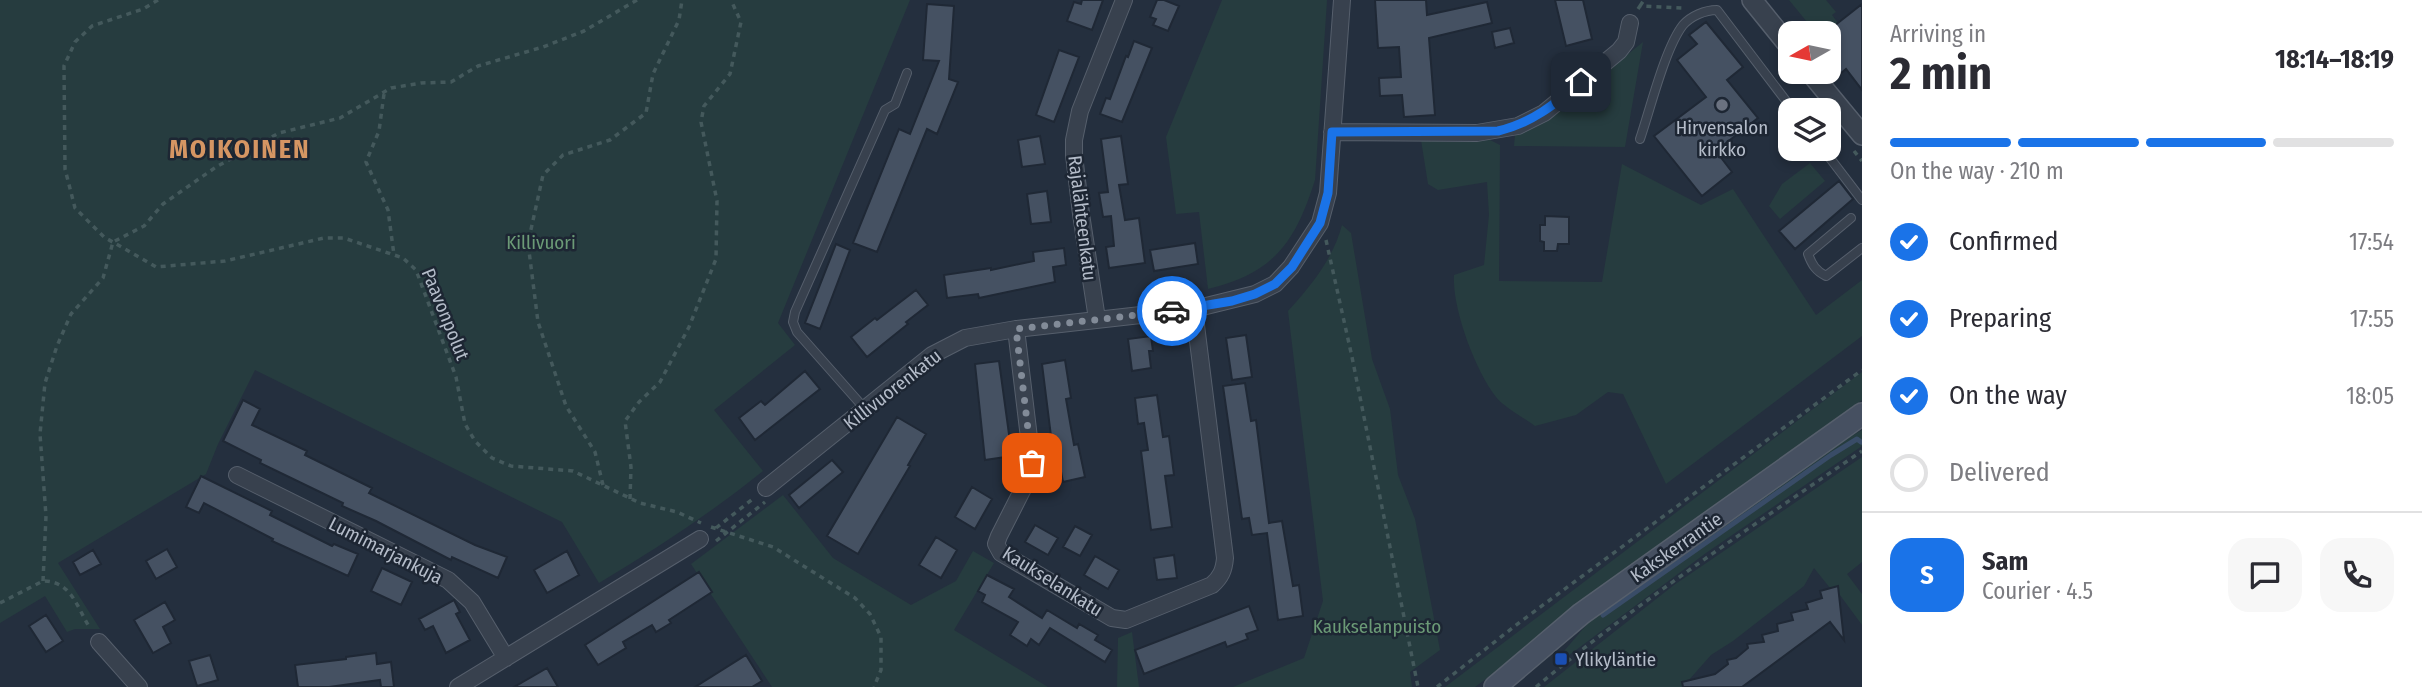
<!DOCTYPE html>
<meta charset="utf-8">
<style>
:root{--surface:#fff;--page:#f7f7f7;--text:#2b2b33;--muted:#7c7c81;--line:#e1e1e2;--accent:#1a73e8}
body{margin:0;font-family:"Fira Sans Condensed",sans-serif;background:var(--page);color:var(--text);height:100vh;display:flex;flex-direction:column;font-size:26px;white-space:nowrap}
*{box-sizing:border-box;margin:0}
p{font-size:23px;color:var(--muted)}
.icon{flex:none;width:38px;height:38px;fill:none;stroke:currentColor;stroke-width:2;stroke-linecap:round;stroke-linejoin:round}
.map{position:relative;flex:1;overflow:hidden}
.side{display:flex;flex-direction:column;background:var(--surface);width:560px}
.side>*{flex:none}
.needle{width:46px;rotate:261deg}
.tools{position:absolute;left:1778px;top:21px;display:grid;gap:14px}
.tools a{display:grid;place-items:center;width:63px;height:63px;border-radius:14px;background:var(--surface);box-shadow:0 4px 10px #0003;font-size:35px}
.pin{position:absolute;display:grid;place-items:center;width:60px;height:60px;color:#fff;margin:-30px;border-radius:14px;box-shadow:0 4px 10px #0006}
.courier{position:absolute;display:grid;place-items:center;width:70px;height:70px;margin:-35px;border:5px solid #1a73e8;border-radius:50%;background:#fff;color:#222;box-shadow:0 2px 9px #0007}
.overview em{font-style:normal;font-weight:700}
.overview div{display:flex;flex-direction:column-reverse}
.overview{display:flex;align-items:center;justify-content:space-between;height:119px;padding:0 28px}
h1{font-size:46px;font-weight:700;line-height:52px}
.bar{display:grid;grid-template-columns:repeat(4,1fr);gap:10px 7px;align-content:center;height:84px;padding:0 28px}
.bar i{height:9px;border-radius:5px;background:var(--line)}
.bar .active{background:var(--accent)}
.bar p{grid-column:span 4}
.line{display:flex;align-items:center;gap:18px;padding:0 28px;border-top:2px solid var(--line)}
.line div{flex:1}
.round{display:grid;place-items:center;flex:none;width:74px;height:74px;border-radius:21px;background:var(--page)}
ol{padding:0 28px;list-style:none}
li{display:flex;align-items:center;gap:21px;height:77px}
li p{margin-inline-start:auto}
li .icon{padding:7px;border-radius:50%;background:var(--accent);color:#fff;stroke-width:4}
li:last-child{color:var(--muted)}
li i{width:38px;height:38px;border:4px solid var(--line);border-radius:50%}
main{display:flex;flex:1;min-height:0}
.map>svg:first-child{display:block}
</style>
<main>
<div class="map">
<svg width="1862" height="687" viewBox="0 0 1862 687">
<rect width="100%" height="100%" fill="#242f3e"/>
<path fill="#263c3f" d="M 0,0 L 910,0 L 778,323 L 795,345 L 714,410 L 763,471 C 711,513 656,549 599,583 L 562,522 L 255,370 L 218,444 L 206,474 L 58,563 L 100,629 L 75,629 L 67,632 L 45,596 L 0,623 Z
M 1222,0 L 1327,0 L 1315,180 C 1295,243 1274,273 1208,289 L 1199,212 L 1176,214 L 1166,137 Z
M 1789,0 L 1826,0 L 1836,12 L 1832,15 L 1838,23 L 1825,33 L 1816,33 Z
M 1643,42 L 1625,147 L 1514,146 L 1515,135 L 1551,116 Z
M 1421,140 L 1456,142 L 1490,140 L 1500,145 L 1499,281 L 1602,282 L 1622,164 L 1701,205 L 1733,189 L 1816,315 L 1862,280 L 1862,336 L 1666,484 L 1623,394 L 1608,392 L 1576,415 L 1535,426 C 1523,417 1505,408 1496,397 C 1475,370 1452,308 1454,275 L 1484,265 L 1489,215 L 1487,182 L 1438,190 L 1428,184 Z
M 1810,163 L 1825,181 L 1780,219 L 1769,206 L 1782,184 Z
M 1342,225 L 1351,233 L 1372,359 L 1390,409 L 1398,475 L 1415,519 L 1440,650 L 1410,672 L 1412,687 L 1233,687 L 1304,658 L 1323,601 L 1288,311 C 1311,286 1333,259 1342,225 Z
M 1862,372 L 1862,400 L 1475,687 L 1445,687 Z
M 1862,430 L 1862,446 L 1706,553 L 1568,656 L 1564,651 L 1595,615 L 1844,440 Z
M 1862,457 L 1862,562 L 1847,574 L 1862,594 L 1862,625 L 1834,587 L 1830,588 L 1814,568 L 1804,586 L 1733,641 L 1711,655 L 1688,681 L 1702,687 L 1544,687 L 1674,585 Z
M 783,495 L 833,558 L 911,605 L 956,581 L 973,551 L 994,563 L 954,630 L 1048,687 L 772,687 L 691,564 Z
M 1132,632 L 1139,687 L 1117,687 L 1118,638 Z"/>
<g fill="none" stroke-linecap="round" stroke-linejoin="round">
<path stroke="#394c67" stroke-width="5" d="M 1603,615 L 1831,455 L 1857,439 L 1861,442"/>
</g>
<path fill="#455162" stroke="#1f2835" stroke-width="2" d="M 1082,0 L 1103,0 L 1092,30 L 1067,21 L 1074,2 L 1081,4 Z
M 1157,0 L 1164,0 L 1179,6 L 1168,31 L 1153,25 L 1156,19 L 1150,17 Z
M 1375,0 L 1426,0 L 1427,15 L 1487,2 L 1492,23 L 1429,38 L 1435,115 L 1404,117 L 1402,95 L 1380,96 L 1379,78 L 1401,77 L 1399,47 L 1378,48 Z
M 1555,0 L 1583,0 L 1592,39 L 1566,46 Z
M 927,4 L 954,6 L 949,79 L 958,82 L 937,134 L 927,129 L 877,252 L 853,243 L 899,129 L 910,134 L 939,61 L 923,60 Z
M 1862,4 L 1862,90 L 1846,69 L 1840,74 L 1829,60 L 1829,30 Z
M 1706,22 L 1743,67 L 1727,80 L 1758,118 L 1716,151 L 1732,172 L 1702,196 L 1654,136 L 1706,97 L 1677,60 L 1697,44 L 1689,35 Z
M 1510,28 L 1514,43 L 1495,48 L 1492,32 Z
M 1134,41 L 1152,48 L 1122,122 L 1100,114 L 1106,98 L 1110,99 L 1126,56 L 1128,57 Z
M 1059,50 L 1079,57 L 1054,122 L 1036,115 Z
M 1040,136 L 1045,164 L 1022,167 L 1018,140 Z
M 1121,136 L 1128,184 L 1119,185 L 1125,220 L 1139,218 L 1145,263 L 1109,268 L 1106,247 L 1114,246 L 1111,216 L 1103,217 L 1099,193 L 1108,192 L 1101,139 Z
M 1839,181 L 1853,199 L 1795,249 L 1779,231 Z
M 1047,191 L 1051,222 L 1031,224 L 1027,194 Z
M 1545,216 L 1569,217 L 1569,244 L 1558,244 L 1557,251 L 1544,251 L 1544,242 L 1540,241 L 1540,225 L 1545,225 Z
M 1195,243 L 1198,264 L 1154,271 L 1150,250 Z
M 836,244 L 850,250 L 820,329 L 805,323 Z
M 1064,248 L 1066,265 L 1053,267 L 1055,282 L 979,298 L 978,294 L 947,298 L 944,275 L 991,268 L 991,270 L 1034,261 L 1033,252 Z
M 916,290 L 928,305 L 906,322 L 908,324 L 867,357 L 851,337 L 875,318 L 877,320 Z
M 1246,335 L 1252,377 L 1232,380 L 1226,338 Z
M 1151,336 L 1153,351 L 1149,351 L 1151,368 L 1132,371 L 1128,339 Z
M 1065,360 L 1071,398 L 1066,399 L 1074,445 L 1078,444 L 1085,477 L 1063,482 L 1054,436 L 1051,436 L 1042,364 Z
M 999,361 L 1012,456 L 985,460 L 975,364 Z
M 805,371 L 820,389 L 755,440 L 739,418 L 761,401 L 765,405 Z
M 1245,383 L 1251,421 L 1256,420 L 1269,523 L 1282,521 L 1293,586 L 1299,585 L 1303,616 L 1278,620 L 1267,533 L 1252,535 L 1249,518 L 1242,519 L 1223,386 Z
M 1157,395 L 1163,437 L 1169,436 L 1174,475 L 1165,476 L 1172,527 L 1151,530 L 1141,451 L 1148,450 L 1144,423 L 1138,424 L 1135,398 Z
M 243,400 L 260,409 L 252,425 L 307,451 L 305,455 L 372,488 L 369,493 L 475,545 L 507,557 L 498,578 L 452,557 L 451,560 L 376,521 L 342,506 L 343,503 L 260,463 L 261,460 L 223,441 Z
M 897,417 L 926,434 L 908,465 L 910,466 L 858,554 L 827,536 Z
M 832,460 L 843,472 L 799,508 L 789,495 Z
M 201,476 L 272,511 L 270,515 L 332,546 L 334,544 L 358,554 L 348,576 L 272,541 L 273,539 L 204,503 L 199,513 L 186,507 Z
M 972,487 L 992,499 L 975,529 L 955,517 Z
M 1035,525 L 1058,538 L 1048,555 L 1025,542 Z
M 1075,526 L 1092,535 L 1080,556 L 1063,547 Z
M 936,537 L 957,550 L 941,578 L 919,565 Z
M 167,549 L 177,567 L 156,579 L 146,561 Z
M 93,550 L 101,564 L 80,575 L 73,562 Z
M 567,551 L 579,575 L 547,593 L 534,570 Z
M 1174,555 L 1177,578 L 1157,580 L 1154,558 Z
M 1095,556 L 1119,570 L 1108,589 L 1084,575 Z
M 382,568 L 412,582 L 401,605 L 371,591 Z
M 699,572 L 712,592 L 669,620 L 671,623 L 656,632 L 652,625 L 623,642 L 626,648 L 598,665 L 585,645 Z
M 987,575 L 1014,589 L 1009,597 L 1042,618 L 1047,610 L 1077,628 L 1079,624 L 1098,635 L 1095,640 L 1112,650 L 1105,662 L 1050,628 L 1039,645 L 1031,639 L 1027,646 L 1010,635 L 1018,622 L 982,602 L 985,595 L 978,591 Z
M 1838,586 L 1844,640 L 1830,622 L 1742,687 L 1683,687 L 1682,682 L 1715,674 L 1728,664 L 1727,660 L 1736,658 L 1748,648 L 1747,644 L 1764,642 L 1762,635 L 1778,631 L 1777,624 L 1793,620 L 1791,613 L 1808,609 L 1806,603 L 1822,598 L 1820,591 Z
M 454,600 L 460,612 L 456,614 L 470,640 L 446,653 L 433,626 L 425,630 L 419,619 Z
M 165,602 L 175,620 L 163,627 L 171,643 L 153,653 L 134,620 Z
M 1249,606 L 1258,630 L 1246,634 L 1248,639 L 1227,647 L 1225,642 L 1144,674 L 1135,650 Z
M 46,615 L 63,641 L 46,652 L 29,626 Z
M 376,653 L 377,664 L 391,662 L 394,687 L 381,687 L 380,680 L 329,687 L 298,687 L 295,665 L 346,659 L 346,657 Z
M 210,655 L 218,680 L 197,686 L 189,661 Z
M 746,655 L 762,681 L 752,687 L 695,687 Z
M 547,668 L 558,687 L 514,687 Z"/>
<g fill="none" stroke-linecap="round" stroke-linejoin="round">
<g stroke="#565f6c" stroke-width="10">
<path id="service" d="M 1640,139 C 1650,110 1665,48 1683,25 C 1691,16 1705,10 1717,10 L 1793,110
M 1823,149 L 1862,200
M 1851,218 L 1808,254 C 1812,265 1816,271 1826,276 L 1862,248
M 865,409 L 797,332 L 793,322 L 795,312 L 885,110 L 895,104 L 907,73"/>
</g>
<g stroke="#565f6c" stroke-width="18">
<path id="minor" d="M 1332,132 L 1477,133 L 1518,126 L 1544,113 L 1619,51 L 1626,42 L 1630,23
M 1097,319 L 1081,214 L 1074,155 L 1074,140 L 1080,111 L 1124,0
M 1016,329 L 1032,463 L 1031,473 L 999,536 L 996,544 L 1001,553 L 1112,618 L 1126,620 L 1212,585 C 1221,577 1224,570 1225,558 L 1194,309
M 237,475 L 448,580 L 472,602 L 506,658
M 766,488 L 932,355 L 965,338 L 1016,329 L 1194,309 L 1255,294 L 1275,284 L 1291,267 L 1320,223 L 1328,193 L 1342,0
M 99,642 L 139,687
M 458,687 L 700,539"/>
</g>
<g stroke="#565f6c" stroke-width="22">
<path id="tertiary" d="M 1752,0 L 1790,47
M 1810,72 L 1862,135"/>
</g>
<g stroke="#565f6c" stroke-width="24">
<path id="secondary" d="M 1495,687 L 1581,614 L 1862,414"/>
</g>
<path stroke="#44595c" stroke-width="3.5" stroke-dasharray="5 5" stroke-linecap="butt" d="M 158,0 L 143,9 L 92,26 L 75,42 L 64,66 L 65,169 L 75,208 L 104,237 L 156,267 L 225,261 L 324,238 L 344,238 L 403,258 L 416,270 L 456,377 L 465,424 L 475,441 L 492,458 L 511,466 L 573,471 L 640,503 L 677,512 L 701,523
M 1640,6 L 1644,0
M 1638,9 L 1640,6 L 1684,8
M 384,94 L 379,131 L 366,162 L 388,210 L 394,255
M 1854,151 L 1862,161
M 1326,240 L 1352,357 L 1418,687
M 603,485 L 595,452 L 566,406 L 538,322 L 528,243 L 543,175 L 563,155 L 610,140 L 646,113 L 653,74 L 679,20 L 682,0
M 630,499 L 631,467 L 625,421 L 639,402 L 660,382 L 689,327 L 716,259 L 717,201 L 701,122 L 704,106 L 730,74 L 741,22 L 731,0
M 711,527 L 773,547 L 855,598 L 870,614 L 881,637 L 881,670 L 874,687
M 716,528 L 754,498
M 716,541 L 765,502
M 43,581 L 46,516 L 40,434 L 45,383 L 57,346 L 71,314 L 103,278 L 113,242 L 144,226 L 163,204 L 216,167 L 279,133 L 340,118 L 391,88 L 421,83 L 451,82 L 478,66 L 543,47 L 584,31 L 637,0
M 0,603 L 43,581 C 72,581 77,608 90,628
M 1437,687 L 1520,622 L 1862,370
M 1536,687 C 1639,601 1751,527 1862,451"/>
<use href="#service" stroke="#38414e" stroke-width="8"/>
<use href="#minor" stroke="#38414e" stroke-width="16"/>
<use href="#tertiary" stroke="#38414e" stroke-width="19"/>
<use href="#secondary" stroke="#465061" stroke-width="21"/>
</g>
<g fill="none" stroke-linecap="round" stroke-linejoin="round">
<path stroke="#828b98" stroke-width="7" stroke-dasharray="0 12.6" d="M 1032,463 L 1016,329 L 1172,311"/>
<path stroke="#1a73e8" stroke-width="9" d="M 1172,311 L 1232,301 L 1255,294 L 1275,284 L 1292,267 L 1320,223 L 1328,193 L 1332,132 L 1498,131 C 1532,123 1555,104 1581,82"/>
</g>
<circle fill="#6b7280" stroke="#1d2633" stroke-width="2.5" cx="1722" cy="105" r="7"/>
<rect fill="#1a4fb4" stroke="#1d2633" stroke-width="2.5" x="1554" y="652" width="14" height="14" rx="3.5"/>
<g text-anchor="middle" stroke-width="5" stroke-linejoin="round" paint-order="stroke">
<g font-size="19" fill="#b4bcc9" stroke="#1d2633">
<text x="1722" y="134">Hirvensalon<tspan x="1722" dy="22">kirkko</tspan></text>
<text x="1575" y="666" text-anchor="start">Ylikyläntie</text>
</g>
<g font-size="19" fill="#b4bcc9" stroke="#1d2633">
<text transform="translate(1083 218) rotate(83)" y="7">Rajalähteenkatu</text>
<text transform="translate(446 314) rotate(68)" y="7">Paavonpolut</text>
<text transform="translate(892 389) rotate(-38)" y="7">Killivuorenkatu</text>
<text transform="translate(1676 547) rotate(-35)" y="7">Kakskerrantie</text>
<text transform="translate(386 550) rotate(27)" y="7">Lumimarjankuja</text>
<text transform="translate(1053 581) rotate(32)" y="7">Kaukselankatu</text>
</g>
<g font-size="19" fill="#6b9a76" stroke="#1d2633">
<text x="541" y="249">Killivuori</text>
<text x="1377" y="633">Kaukselanpuisto</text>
</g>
<g font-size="26" font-weight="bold" letter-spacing="2" fill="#d59563" stroke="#1d2633">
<text x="240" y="158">MOIKOINEN</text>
</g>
</g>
</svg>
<div class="tools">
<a><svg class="needle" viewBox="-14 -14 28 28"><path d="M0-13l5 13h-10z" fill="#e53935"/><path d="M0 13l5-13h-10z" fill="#7c7c81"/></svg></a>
<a><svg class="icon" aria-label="layers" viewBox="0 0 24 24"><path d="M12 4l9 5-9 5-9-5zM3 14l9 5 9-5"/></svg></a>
</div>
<div class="pin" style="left:1032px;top:463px;background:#ea580c"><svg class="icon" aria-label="bag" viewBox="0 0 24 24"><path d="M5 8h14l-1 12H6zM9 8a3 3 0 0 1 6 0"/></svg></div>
<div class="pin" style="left:1581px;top:82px;background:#1f2937"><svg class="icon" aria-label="home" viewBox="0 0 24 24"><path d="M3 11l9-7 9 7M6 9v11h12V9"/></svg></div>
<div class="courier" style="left:1172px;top:311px"><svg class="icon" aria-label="car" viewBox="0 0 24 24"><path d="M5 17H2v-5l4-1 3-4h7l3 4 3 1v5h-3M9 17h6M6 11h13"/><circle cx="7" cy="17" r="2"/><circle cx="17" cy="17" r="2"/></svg></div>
</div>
<section class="side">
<div class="overview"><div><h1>2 min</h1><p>Arriving in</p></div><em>18:14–18:19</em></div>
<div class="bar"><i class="active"></i><i class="active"></i><i class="active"></i><i></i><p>On the way · 210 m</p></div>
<ol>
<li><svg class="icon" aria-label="check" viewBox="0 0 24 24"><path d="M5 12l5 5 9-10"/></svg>Confirmed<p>17:54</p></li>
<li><svg class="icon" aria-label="check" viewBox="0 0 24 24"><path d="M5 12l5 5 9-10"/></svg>Preparing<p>17:55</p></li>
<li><svg class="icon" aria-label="check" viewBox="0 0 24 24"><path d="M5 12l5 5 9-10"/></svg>On the way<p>18:05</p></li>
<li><i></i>Delivered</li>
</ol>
<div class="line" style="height:126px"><b class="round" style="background:var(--accent);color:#fff">S</b><div><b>Sam</b><p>Courier · 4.5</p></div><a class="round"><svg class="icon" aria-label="chat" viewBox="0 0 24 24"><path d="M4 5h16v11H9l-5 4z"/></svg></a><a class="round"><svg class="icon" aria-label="phone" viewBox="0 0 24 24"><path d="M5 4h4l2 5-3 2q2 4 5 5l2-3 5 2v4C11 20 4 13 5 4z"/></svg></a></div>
</section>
</main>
